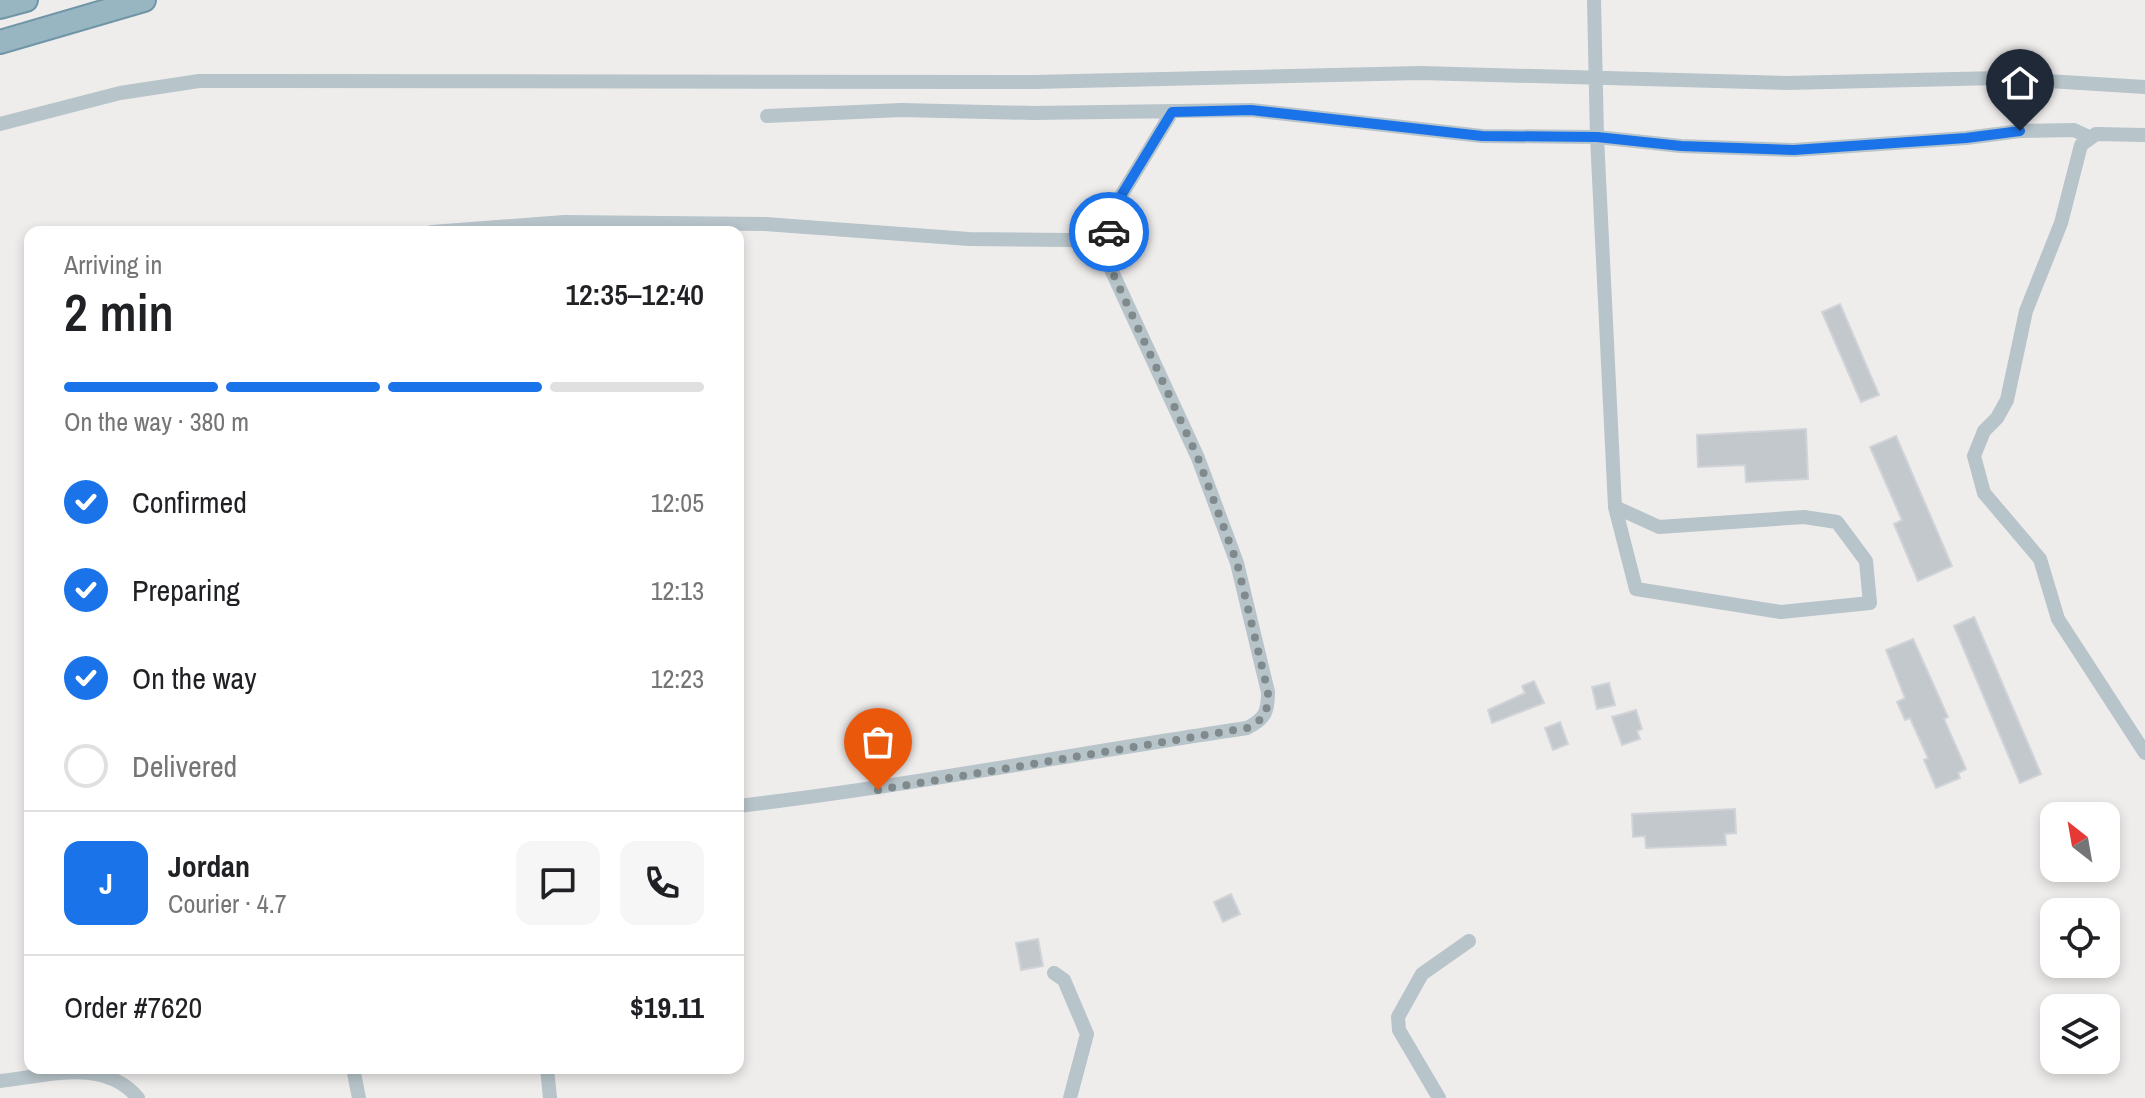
<!DOCTYPE html>
<meta charset="utf-8">
<style>
:root{--surface:#fff;--page:#f6f6f6;--text:#202124;--muted:#757577;--line:#e0e0e0;--accent:#1a73e8}
body{margin:0;font-family:"Archivo Narrow",sans-serif;background:var(--page);color:var(--text);height:100vh;display:flex;flex-direction:column;font-size:30px;white-space:nowrap}
*{box-sizing:border-box;margin:0}
p{font-size:26px;color:var(--muted)}
.icon{flex:none;width:44px;height:44px;fill:none;stroke:currentColor;stroke-width:2;stroke-linecap:round;stroke-linejoin:round}
.map{position:relative;flex:1;overflow:hidden}
.side{position:absolute;left:24px;top:226px;width:720px;height:848px;display:flex;flex-direction:column;background:var(--surface);border-radius:16px;box-shadow:0 4px 12px #0003}
.side>*{flex:none}
.needle{width:52px;rotate:329deg}
.fabs{position:absolute;left:2040px;top:802px;display:grid;gap:16px}
.fabs a{display:grid;place-items:center;width:80px;height:80px;border-radius:16px;background:var(--surface);box-shadow:0 4px 12px #0003;font-size:40px}
.pin{position:absolute;display:grid;place-items:center;width:68px;height:68px;color:#fff;margin:-82px -34px;border-radius:50% 50% 50% 0;rotate:-45deg;box-shadow:0 0 8px #0007}
.pin .icon{rotate:45deg}
.courier{position:absolute;display:grid;place-items:center;width:80px;height:80px;margin:-40px;border:6px solid #1a73e8;border-radius:50%;background:#fff;color:#222;box-shadow:0 2px 10px #0007}
.overview em{font-style:normal;font-weight:600}
.overview div{display:flex;flex-direction:column-reverse}
.overview{display:flex;align-items:center;justify-content:space-between;height:136px;padding:0 40px}
h1{font-size:52px;font-weight:600;line-height:60px}
.bar{display:grid;grid-template-columns:repeat(4,1fr);gap:12px 8px;align-content:center;height:96px;padding:0 40px}
.bar i{height:10px;border-radius:6px;background:var(--line)}
.bar .active{background:var(--accent)}
.bar p{grid-column:span 4}
.line{display:flex;align-items:center;gap:20px;padding:0 40px;border-top:2px solid var(--line)}
.line div{flex:1}
.round{display:grid;place-items:center;flex:none;width:84px;height:84px;border-radius:16px;background:var(--page)}
ol{padding:0 40px;list-style:none}
li{display:flex;align-items:center;gap:24px;height:88px}
li p{margin-inline-start:auto}
li .icon{padding:8px;border-radius:50%;background:var(--accent);color:#fff;stroke-width:4}
li:last-child{color:var(--muted)}
li i{width:44px;height:44px;border:4px solid var(--line);border-radius:50%}
.map>svg:first-child{display:block}
</style>
<div class="map">
<svg width="2145" height="1098" viewBox="0 0 2145 1098">
<rect width="100%" height="100%" fill="#efecec"/>
<path fill="#c3c8cc" stroke="#d0d4d8" stroke-width="2" d="M 1840,304 L 1879,395 L 1861,402 L 1822,312 Z
M 1806,429 L 1808,479 L 1746,482 L 1745,465 L 1698,467 L 1697,435 Z
M 1896,436 L 1952,566 L 1918,581 L 1894,524 L 1902,520 L 1870,447 Z
M 1974,617 L 2041,774 L 2020,783 L 1954,626 Z
M 1913,639 L 1948,717 L 1944,719 L 1966,769 L 1958,773 L 1960,778 L 1936,788 L 1924,760 L 1928,758 L 1910,718 L 1905,720 L 1897,702 L 1905,698 L 1886,650 Z
M 1534,681 L 1544,703 L 1492,723 L 1488,710 L 1525,693 L 1522,686 Z
M 1609,683 L 1615,705 L 1597,709 L 1592,687 Z
M 1636,710 L 1642,729 L 1637,731 L 1640,739 L 1622,745 L 1612,717 Z
M 1560,722 L 1568,744 L 1553,750 L 1545,728 Z
M 1735,809 L 1736,833 L 1725,834 L 1726,845 L 1646,848 L 1645,836 L 1633,837 L 1632,814 Z
M 1231,894 L 1240,914 L 1223,922 L 1214,902 Z
M 1038,939 L 1043,966 L 1021,970 L 1016,943 Z"/>
<g fill="none" stroke-linecap="round" stroke-linejoin="round">
<g stroke="#6f95a6" stroke-width="26">
<path id="trunk" d="M 0,7 L 26,0
M 0,42 L 144,0"/>
</g>
<path stroke="#b7c4c9" stroke-width="14" d="M 1594,0 L 1597,137 L 1615,507 L 1636,589 L 1781,612 L 1870,603 L 1866,561 L 1837,522 L 1804,517 L 1659,527 L 1615,507
M 767,116 L 901,110 L 1033,113 L 1251,110 L 1482,136 L 1597,137 L 1681,146 L 1794,150 L 1966,138 L 2020,131 L 2074,130 L 2089,137
M 0,124 L 120,93 L 199,81 L 1034,82 L 1420,73 L 1786,83 L 1998,78 L 2145,87
M 2145,135 L 2096,134 L 2081,145 L 2061,223 L 2026,311 L 2007,400 L 1997,418 L 1984,431 L 1974,456 L 1984,493 L 2040,559 L 2058,619 L 2145,753
M 432,232 L 564,222 L 765,224 L 969,239 L 1071,240 L 1103,252
M 738,806 C 909,786 1077,753 1247,728 C 1265,719 1268,712 1268,692 L 1237,563 L 1198,458 L 1103,252 L 1116,204 L 1172,112
M 1054,973 L 1064,980 L 1087,1034 L 1070,1098
M 353,1068 L 359,1098
M 547,1068 L 550,1098
M 0,1081 C 47,1076 104,1057 138,1098
M 1439,1098 L 1399,1030 L 1398,1017 L 1422,974 L 1469,941"/>
<use href="#trunk" stroke="#98b6c2" stroke-width="22"/>
</g>
<g fill="none" stroke-linecap="round" stroke-linejoin="round">
<path stroke="#80898c" stroke-width="8" stroke-dasharray="0 14.4" d="M 878,790 L 1247,728 C 1265,719 1268,712 1268,692 L 1237,563 L 1198,458 L 1103,252 L 1109,232"/>
<path stroke="#1a73e8" stroke-width="10" d="M 1109,232 L 1116,204 L 1172,112 L 1251,110 L 1482,136 L 1597,137 L 1681,146 L 1794,150 L 1966,138 L 2020,131"/>
</g>
</svg>
<div class="fabs">
<a><svg class="needle" viewBox="-14 -14 28 28"><path d="M0-13l5 13h-10z" fill="#e53935"/><path d="M0 13l5-13h-10z" fill="#757577"/></svg></a>
<a><svg class="icon" aria-label="locate" viewBox="0 0 24 24"><circle cx="12" cy="12" r="6"/><path d="M12 2v4M12 18v4M2 12h4M18 12h4"/></svg></a>
<a><svg class="icon" aria-label="layers" viewBox="0 0 24 24"><path d="M12 4l9 5-9 5-9-5zM3 14l9 5 9-5"/></svg></a>
</div>
<div class="pin" style="left:878px;top:790px;background:#ea580c"><svg class="icon" aria-label="bag" viewBox="0 0 24 24"><path d="M5 8h14l-1 12H6zM9 8a3 3 0 0 1 6 0"/></svg></div>
<div class="pin" style="left:2020px;top:131px;background:#1f2937"><svg class="icon" aria-label="home" viewBox="0 0 24 24"><path d="M3 11l9-7 9 7M6 9v11h12V9"/></svg></div>
<div class="courier" style="left:1109px;top:232px"><svg class="icon" aria-label="car" viewBox="0 0 24 24"><path d="M5 17H2v-5l4-1 3-4h7l3 4 3 1v5h-3M9 17h6M6 11h13"/><circle cx="7" cy="17" r="2"/><circle cx="17" cy="17" r="2"/></svg></div>
<section class="side">
<div class="overview"><div><h1>2 min</h1><p>Arriving in</p></div><em>12:35–12:40</em></div>
<div class="bar"><i class="active"></i><i class="active"></i><i class="active"></i><i></i><p>On the way · 380 m</p></div>
<ol>
<li><svg class="icon" aria-label="check" viewBox="0 0 24 24"><path d="M5 12l5 5 9-10"/></svg>Confirmed<p>12:05</p></li>
<li><svg class="icon" aria-label="check" viewBox="0 0 24 24"><path d="M5 12l5 5 9-10"/></svg>Preparing<p>12:13</p></li>
<li><svg class="icon" aria-label="check" viewBox="0 0 24 24"><path d="M5 12l5 5 9-10"/></svg>On the way<p>12:23</p></li>
<li><i></i>Delivered</li>
</ol>
<div class="line" style="height:144px"><b class="round" style="background:var(--accent);color:#fff">J</b><div><b>Jordan</b><p>Courier · 4.7</p></div><a class="round"><svg class="icon" aria-label="chat" viewBox="0 0 24 24"><path d="M4 5h16v11H9l-5 4z"/></svg></a><a class="round"><svg class="icon" aria-label="phone" viewBox="0 0 24 24"><path d="M5 4h4l2 5-3 2q2 4 5 5l2-3 5 2v4C11 20 4 13 5 4z"/></svg></a></div>
<div class="line" style="height:104px"><div>Order #7620</div><b>$19.11</b></div>
</section>
</div>
